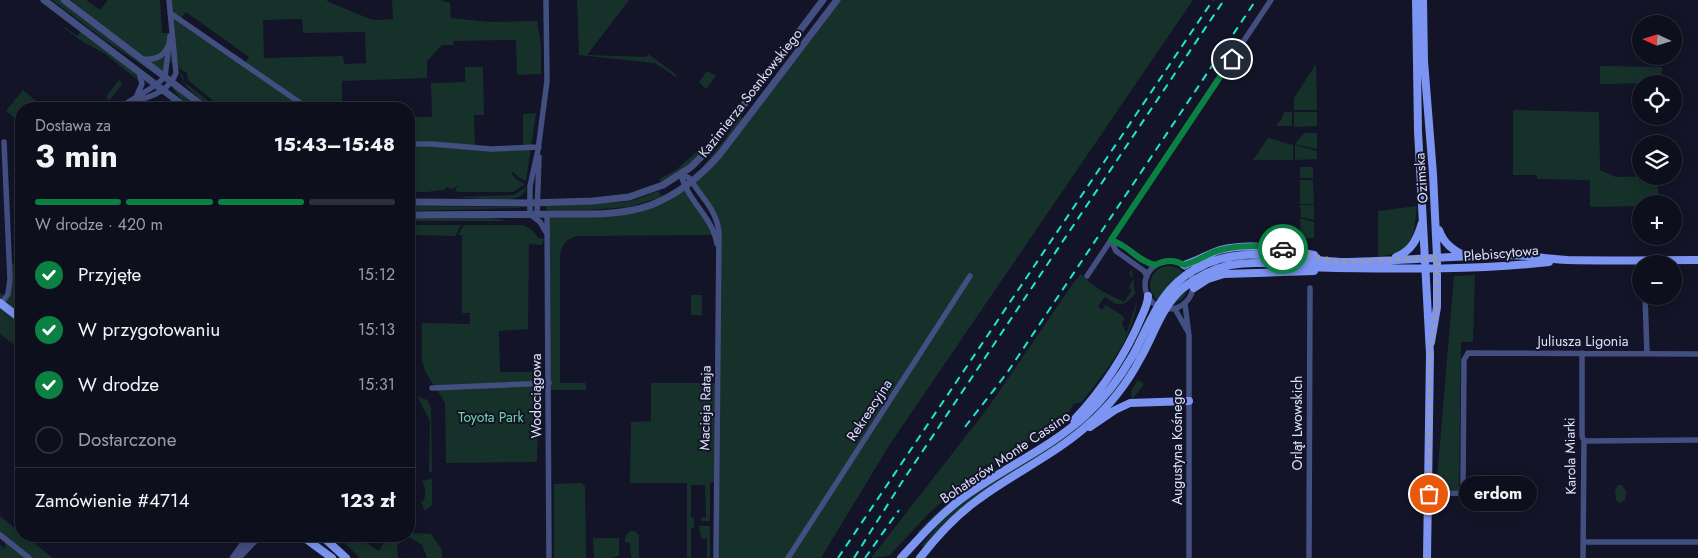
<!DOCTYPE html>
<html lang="pl">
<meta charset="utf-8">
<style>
:root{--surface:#0e0f1d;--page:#171826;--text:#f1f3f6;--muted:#9b9ca4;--line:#2e2f3b;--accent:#0b8043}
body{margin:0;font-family:Jost,sans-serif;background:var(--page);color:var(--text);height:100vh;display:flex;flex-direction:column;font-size:19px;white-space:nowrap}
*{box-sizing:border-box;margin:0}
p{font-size:16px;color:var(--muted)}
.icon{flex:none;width:28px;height:28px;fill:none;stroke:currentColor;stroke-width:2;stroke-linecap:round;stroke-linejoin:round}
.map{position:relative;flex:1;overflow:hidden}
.drawer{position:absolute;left:15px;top:102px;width:400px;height:440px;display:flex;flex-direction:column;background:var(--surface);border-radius:20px;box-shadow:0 2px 12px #0003,0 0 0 1px var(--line)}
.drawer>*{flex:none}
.needle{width:32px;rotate:274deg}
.fabs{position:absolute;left:1632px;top:15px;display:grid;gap:10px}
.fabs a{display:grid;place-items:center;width:50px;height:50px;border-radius:50%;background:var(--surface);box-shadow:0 2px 12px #0003,0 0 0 1px var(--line);font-size:25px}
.pin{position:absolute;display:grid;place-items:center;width:42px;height:42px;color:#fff;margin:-21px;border:2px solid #fff;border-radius:50%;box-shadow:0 1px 5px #0007}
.courier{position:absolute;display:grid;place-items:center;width:50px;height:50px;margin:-25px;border:4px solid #0b8043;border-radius:50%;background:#fff;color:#222;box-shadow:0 1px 6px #0007}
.bubble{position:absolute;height:35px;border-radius:18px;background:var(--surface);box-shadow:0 2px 12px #0003,0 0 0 1px var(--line);font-size:16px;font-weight:700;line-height:35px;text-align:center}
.summary em{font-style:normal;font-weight:700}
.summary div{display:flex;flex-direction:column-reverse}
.summary{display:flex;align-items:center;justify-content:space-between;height:85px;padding:0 20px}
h1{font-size:32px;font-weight:700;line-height:38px}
.bar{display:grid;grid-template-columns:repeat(4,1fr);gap:8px 5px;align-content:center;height:60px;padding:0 20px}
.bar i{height:6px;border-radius:4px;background:var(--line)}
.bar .current{background:var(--accent)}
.bar p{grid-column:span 4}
.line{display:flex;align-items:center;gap:12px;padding:0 20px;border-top:1px solid var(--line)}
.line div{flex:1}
ol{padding:0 20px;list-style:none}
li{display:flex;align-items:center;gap:15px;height:55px}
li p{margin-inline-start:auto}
li .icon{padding:5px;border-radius:50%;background:var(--accent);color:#fff;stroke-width:4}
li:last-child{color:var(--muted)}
li i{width:28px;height:28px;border:2px solid var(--line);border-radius:50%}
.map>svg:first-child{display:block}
</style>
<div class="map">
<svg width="1698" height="558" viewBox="0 0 1698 558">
<rect width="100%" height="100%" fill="#131427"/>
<path fill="#16312a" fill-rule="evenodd" d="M 52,0 L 59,0 L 155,73 L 155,74 L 102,38 Z
M 71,0 L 86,0 L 100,10 L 108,0 L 160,0 L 162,33 L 170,33 L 169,0 L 326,0 L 331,3 L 370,19 L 375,20 L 393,19 L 392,0 L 441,0 L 450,3 L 451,18 L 490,22 L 537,21 L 541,45 L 541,74 L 517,75 L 516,40 L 453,41 L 453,45 L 442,45 L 427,61 L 427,78 L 342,81 L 342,109 L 223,109 L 188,80 L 187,73 L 179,68 L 175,46 L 173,64 L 170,61 L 165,77 ZM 186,12 L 249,57 L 245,63 L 181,19 ZM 302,19 L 303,33 L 365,32 L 366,63 L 344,64 L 343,56 L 264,58 L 263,20 Z
M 577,0 L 629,0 L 587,55 L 646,57 L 648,54 L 677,75 L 676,77 L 655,63 L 579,55 Z
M 837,0 L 1193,0 L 890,444 L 821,558 L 716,558 L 716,481 L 710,483 L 710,521 L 701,521 L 701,518 L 706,517 L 705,485 L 691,485 L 691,517 L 694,518 L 694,528 L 691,528 L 691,558 L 687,558 L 687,483 L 630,483 L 631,422 L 651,421 L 651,383 L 717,383 L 718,221 L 692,182 L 702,174 Z
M 65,27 L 77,36 L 81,31 L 135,72 L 139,81 L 104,53 L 83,42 L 64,28 Z
M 1316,64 L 1317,110 L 1294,110 L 1294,98 Z
M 1600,66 L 1662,67 L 1662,80 L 1659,83 L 1600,84 Z
M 465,67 L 483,67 L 484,115 L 474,115 L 475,148 L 523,147 L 523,114 L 536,113 L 526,181 L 518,177 L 513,172 L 511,173 L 516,179 L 525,184 L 513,192 L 457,192 L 455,190 L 459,185 L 452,189 L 445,187 L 445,190 L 427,192 L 409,192 L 409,117 L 432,117 L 431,83 L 465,82 Z
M 707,71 L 716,76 L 706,89 L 699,82 Z
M 180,73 L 183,75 L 184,82 L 219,109 L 214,109 C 200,98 185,90 180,73 Z
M 119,80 L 122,84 L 110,100 L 108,100 L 106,97 Z
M 174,87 L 203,109 C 190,109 180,99 173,89 Z
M 23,90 L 46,109 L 21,109 L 21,123 L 6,111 Z
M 1513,110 L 1599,112 L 1600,170 L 1616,177 L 1658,176 L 1658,204 L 1641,204 L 1641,206 L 1590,207 L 1590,180 L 1537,179 L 1537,175 L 1513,175 Z
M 1284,112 L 1292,112 L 1292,126 L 1276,126 L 1282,118 Z
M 1294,112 L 1317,112 L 1317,126 L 1294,127 Z
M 740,116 L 743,119 L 713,158 L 697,174 L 724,140 Z
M 1304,133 L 1317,133 L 1317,149 L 1295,144 Z
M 1268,138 L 1293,145 L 1293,160 L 1253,160 Z
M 705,144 L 695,159 L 681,170 L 661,183 L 659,179 L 676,170 Z
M 1295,145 L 1317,151 L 1317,159 L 1295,160 Z
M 1300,167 L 1313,167 L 1313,178 L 1300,178 Z
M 1300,180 L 1313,180 L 1314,204 L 1300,204 Z
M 527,187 C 525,192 522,196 516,198 C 504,203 471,198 457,197 L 514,195 Z
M 686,187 L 715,235 L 577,236 C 566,239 562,244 560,256 L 560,383 L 586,383 L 586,390 L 549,390 L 547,214 L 634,209 Z
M 659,191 L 661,197 L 629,207 L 587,210 L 546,210 L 546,206 L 624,202 L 634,200 Z
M 1300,205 L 1314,205 L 1314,220 L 1301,217 Z
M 409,206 L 519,207 L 519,208 L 409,211 Z
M 1417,206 C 1413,238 1416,253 1378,256 L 1378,211 Z
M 409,218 L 490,218 L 506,220 L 504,221 L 409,221 Z
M 1300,218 L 1314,222 L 1314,238 L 1301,238 Z
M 409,225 L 461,225 L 455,236 L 409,235 Z
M 464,225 L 524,225 L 533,231 L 538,238 L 544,239 L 542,245 L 529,244 L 528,329 L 499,331 L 500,372 L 539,372 L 537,462 L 446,463 L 445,403 L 425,371 L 422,361 L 422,323 L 470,324 L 470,313 L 462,313 L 462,235 L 458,235 Z
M 10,261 L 21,271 L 21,350 L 0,334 L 0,293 L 6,297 Z
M1150 285a19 19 0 1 1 38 0a19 19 0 1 1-38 0Z
M 1132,270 L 1135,294 C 1123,307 1119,307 1105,297 L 1098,306 L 1102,310 L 1106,305 L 1123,316 L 1125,319 L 1122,322 L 1126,334 L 1137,301 C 1133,340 1105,372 1082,402 L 1073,404 L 1073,406 L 1063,420 L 950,495 L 929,513 L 889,556 L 871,558 L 987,409 L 1074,282 L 1081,274 C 1092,287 1109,295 1124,302 L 1132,290 L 1129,288 L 1133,279 L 1129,273 Z
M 1475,275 L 1473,342 L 1461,342 L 1459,490 L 1436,491 L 1454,276 Z
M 691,295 L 702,295 L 702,315 L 691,315 Z
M 1129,368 L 1130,370 L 1117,388 L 1087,421 L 1067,438 L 969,501 L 924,547 L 921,546 L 943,519 L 968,498 L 1066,436 L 1086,420 Z
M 1138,380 L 1144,384 L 1132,400 L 1131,391 Z
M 417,396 L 427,400 L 431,408 L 432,472 L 429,472 L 430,421 Z
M 1018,455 L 957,497 L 920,532 L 916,533 C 947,501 981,478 1018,455 Z
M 432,479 L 432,505 L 425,511 L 421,502 L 424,500 C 426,492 426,488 422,481 Z
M 582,483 L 585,486 L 586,558 L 554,558 L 554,484 Z
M 1618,485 L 1622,485 L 1626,491 L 1625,500 L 1620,503 L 1616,500 L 1615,491 Z
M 0,516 L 21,533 L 21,536 L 25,536 L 53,558 L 0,558 L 0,545 L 5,549 L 5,539 L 0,535 Z
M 699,526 L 710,526 L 710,558 L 707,558 L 707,539 L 701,538 Z
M 631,531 L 635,531 L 639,535 L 639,558 L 631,558 L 630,543 L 625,542 C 625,537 626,534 631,531 Z
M 409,533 L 431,534 L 442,550 L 442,558 L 427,558 L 422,545 L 407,536 Z
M 338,536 L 356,536 L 379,551 L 388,536 L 405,536 L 397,546 L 398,558 L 360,558 Z
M 593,538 L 619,538 L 619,556 L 611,558 L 594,558 Z"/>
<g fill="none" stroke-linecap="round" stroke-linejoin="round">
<path stroke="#434f81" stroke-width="5.5" d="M 546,0 L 547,81 L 538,150 L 530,186 L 530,214 L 540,222 L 546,232
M 170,13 L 309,109
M 142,59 C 154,60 163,58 168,46
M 137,95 L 142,84 L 139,72
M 132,101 C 151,98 169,91 176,73 L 169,0
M 117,109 L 156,85 L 165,77 L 170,36
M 409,144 L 432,144 L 491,149 L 539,147
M 681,174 L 689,178 L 692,182 C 704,200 716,210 719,232 L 716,558
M 681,174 C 687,201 713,217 717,244
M 537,214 L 539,157
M 547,214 L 549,558
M 1111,240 L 1116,251 L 1144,271 L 1147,276
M 1111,240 C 1130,246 1137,261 1155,265
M1145 285a24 24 0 1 1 48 0a24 24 0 1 1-48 0Z
M 1087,276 L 1271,0
M 1645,296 L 1647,354
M 1,304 L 8,294 L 10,279 L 4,142
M 1185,304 L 1189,336 L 1189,558
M 1175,309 L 1188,332
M 1582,353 L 1582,436 L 1584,441 L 1583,558
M 432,388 L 549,383
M 1584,441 L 1698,440
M 1429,494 L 1461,493 L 1463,488 L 1464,360 L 1468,353 L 1698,354
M 0,535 L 29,558
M 1583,542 L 1698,542
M 788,558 L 970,276
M 1309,558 L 1310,288"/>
<path stroke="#434f81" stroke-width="7" d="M 44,0 L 188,109
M 64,0 L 207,109
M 409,202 L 530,203 L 593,201 L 629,197 L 663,185 L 691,167 L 715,143 L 823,0
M 409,215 C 457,214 505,215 553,214 C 585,214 621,216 651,205 C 679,194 701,176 720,154 L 837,0
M 233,558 L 249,536
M 238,558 L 259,536"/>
<path stroke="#7d95f2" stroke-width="8" d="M 1416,0 L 1418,131 L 1430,354 L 1427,558
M 1423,0 L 1424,61 L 1433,174 L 1437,257 L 1437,307 L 1431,342
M 1439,230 C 1444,244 1453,250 1465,256
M 1396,257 C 1412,251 1417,239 1422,223
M 1184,265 C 1197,261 1208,254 1220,250 C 1251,242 1284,249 1314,255
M 1194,288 L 1208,279 L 1224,274 L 1314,271
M 0,303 L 21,319
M 1074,420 C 1102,390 1125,356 1141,318 C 1144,311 1148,304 1148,296
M 1090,427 L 1115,410 L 1130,403 L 1189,401
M 302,536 L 332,558
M 322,536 L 346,558
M 901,558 C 922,535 942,512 968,494 C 1006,467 1049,448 1084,417 C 1104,399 1120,378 1133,355 C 1151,322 1159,290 1194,270 C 1242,241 1298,262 1349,262 C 1404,261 1458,255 1512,255 C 1531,256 1549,259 1568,260 C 1611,261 1655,260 1698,260
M 920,558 C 937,536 956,515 979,499 C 1014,473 1056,454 1089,424 C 1109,406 1127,384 1140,359 C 1154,335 1161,307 1183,288 C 1197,277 1213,269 1230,265 C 1265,259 1302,268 1336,268 C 1407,269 1478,270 1549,262"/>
<path stroke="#1ce8ce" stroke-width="2" stroke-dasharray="8 6" stroke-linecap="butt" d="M 965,427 L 1007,373 L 1256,0
M 838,558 L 1213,0
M 854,558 L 902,482 L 1224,0
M 865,558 L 899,510"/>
</g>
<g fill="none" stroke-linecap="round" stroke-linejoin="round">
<path stroke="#9699b1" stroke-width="5" stroke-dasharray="0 9" d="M 1283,249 L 1335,261 L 1347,262 L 1437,257 L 1437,307 L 1430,354 L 1429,494"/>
<path stroke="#0b8043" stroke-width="6" d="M 1232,59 L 1111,240 C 1130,246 1137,261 1155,265 C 1165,260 1174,259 1184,265 C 1197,262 1208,253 1220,250 C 1239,245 1264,245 1283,249"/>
</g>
<g text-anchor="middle" stroke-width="4" stroke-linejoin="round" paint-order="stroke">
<g font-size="14" fill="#dde0fc" stroke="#131427">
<text transform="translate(750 93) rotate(-52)" y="5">Kazimierza Sosnkowskiego</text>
<text transform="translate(1421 178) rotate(-94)" y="5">Ozimska</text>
<text transform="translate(1501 253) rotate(-5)" y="5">Plebiscytowa</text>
<text x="1583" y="346">Juliusza Ligonia</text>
<text transform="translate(536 396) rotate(-90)" y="5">Wodociągowa</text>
<text transform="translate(705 408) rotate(-89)" y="5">Macieja Rataja</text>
<text transform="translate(869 410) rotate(-57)" y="5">Rekreacyjna</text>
<text transform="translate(1297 423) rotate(-90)" y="5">Orląt Lwowskich</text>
<text transform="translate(1177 447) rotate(-90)" y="5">Augustyna Kośnego</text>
<text transform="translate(1570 456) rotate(-91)" y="5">Karola Miarki</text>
<text transform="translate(1005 457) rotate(-34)" y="5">Bohaterów Monte Cassino</text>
</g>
<g font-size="14" fill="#6fd5a4" stroke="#131427">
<text x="491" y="422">Toyota Park</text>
</g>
</g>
</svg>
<div class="fabs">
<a><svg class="needle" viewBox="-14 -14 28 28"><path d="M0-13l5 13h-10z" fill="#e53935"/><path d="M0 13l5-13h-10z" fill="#9b9ca4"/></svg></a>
<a><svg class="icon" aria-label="locate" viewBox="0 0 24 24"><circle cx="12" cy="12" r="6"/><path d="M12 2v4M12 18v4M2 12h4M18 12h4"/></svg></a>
<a><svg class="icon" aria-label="layers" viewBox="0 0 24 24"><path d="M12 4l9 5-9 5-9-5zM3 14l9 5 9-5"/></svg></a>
<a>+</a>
<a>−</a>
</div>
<div class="pin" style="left:1429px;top:494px;background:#ea580c"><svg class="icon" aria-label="bag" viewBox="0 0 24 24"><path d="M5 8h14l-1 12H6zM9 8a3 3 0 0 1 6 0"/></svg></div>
<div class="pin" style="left:1232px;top:59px;background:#1f2937"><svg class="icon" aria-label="home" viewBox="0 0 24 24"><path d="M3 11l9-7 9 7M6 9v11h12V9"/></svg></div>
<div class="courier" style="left:1283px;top:249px"><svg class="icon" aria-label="car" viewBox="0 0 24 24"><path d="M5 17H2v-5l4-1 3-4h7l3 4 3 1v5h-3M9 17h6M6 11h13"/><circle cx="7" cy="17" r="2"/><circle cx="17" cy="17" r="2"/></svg></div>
<div class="bubble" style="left:1459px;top:476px;width:78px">erdom</div>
<section class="drawer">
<div class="summary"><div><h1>3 min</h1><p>Dostawa za</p></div><em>15:43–15:48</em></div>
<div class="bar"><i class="current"></i><i class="current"></i><i class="current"></i><i></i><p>W drodze · 420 m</p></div>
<ol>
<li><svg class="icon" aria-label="check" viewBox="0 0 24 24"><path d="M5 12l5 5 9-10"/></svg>Przyjęte<p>15:12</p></li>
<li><svg class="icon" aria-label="check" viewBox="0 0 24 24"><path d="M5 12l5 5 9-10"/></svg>W przygotowaniu<p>15:13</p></li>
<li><svg class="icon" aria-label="check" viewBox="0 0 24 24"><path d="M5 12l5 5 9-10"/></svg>W drodze<p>15:31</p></li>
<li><i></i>Dostarczone</li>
</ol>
<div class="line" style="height:65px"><div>Zamówienie #4714</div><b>123 zł</b></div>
</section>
</div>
